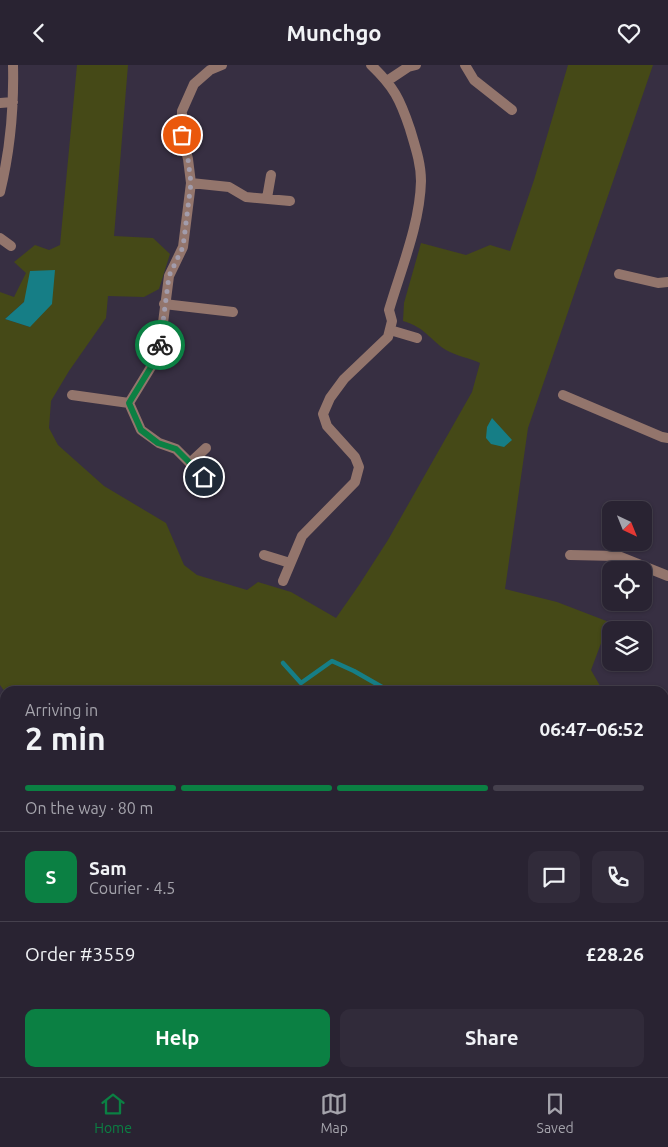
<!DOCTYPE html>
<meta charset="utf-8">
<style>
:root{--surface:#292332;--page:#312b3a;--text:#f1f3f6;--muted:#a5a4ac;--line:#45404d;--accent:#0b8043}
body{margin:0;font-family:Ubuntu,sans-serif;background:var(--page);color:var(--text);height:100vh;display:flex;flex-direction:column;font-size:19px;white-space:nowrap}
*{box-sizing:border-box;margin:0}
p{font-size:16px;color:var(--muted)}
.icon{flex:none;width:28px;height:28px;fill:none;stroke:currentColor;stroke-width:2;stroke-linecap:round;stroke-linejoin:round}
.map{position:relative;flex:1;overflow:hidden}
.side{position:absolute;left:0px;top:621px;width:669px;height:391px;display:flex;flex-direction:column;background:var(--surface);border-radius:15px 15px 0 0;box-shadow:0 1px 4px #0004,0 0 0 1px var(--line)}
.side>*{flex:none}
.needle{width:32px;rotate:137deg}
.controls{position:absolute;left:602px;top:436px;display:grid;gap:10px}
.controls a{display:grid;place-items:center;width:50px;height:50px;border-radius:10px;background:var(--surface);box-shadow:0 1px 4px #0004,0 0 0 1px var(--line);font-size:25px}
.pin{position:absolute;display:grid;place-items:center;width:42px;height:42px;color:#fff;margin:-21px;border:2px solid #fff;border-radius:50%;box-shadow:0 1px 5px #0007}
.courier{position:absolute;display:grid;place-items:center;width:50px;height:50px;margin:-25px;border:4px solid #0b8043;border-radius:50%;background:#fff;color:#222;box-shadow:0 1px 6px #0007}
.overview em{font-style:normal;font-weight:600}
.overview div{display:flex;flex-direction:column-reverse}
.overview{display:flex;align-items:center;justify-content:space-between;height:85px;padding:0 25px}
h1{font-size:32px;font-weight:600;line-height:38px}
.bar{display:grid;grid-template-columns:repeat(4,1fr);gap:8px 5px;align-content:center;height:60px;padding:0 25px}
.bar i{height:6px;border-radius:4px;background:var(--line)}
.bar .selected{background:var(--accent)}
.bar p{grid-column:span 4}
.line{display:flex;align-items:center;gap:12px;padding:0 25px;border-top:1px solid var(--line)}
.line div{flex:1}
.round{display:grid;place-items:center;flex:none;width:52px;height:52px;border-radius:10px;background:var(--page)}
.primary-button{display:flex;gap:10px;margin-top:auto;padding:10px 25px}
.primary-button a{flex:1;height:58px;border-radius:10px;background:var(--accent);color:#fff;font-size:20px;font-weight:600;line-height:58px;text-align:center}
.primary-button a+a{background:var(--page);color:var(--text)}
header{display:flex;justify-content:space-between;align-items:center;height:65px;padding:0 25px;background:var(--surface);font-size:22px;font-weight:600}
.tab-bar{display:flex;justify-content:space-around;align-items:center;height:70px;border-top:1px solid var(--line);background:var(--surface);font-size:14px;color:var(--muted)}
.tab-bar a{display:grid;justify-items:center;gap:2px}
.tab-bar .selected{color:var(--accent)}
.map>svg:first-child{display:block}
</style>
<header><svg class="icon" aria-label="back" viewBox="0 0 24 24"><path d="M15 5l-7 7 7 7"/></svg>Munchgo<svg class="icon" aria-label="heart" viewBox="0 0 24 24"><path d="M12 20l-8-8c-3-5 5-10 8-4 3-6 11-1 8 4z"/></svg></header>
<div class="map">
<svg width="668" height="1012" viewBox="0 0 668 1012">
<rect width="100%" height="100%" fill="#372f42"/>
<path fill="#454917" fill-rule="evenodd" d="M 77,0 L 128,0 L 114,171 L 153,173 L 170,189 L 159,224 L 144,232 L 108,231 L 106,253 L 69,306 L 51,336 L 49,363 L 58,380 L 104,421 L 166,458 L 184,500 L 197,510 L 247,525 L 258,517 L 291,527 L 336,553 L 359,520 L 388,475 L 472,327 L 480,298 C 470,293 456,291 446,285 C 429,274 426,263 403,256 L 404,238 L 421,178 L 466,190 L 490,180 L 510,186 L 534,115 L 568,0 L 653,0 L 528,363 L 505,524 L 557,537 L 609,557 L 591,605 L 603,626 L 5,627 L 0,620 L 0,227 L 14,232 L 26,208 L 14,197 L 35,180 L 49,185 L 60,180 ZM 24,237 L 30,262 L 5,254 Z
M 0,669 L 5,675 L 5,798 L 0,794 Z
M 102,1008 L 242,1008 L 244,1012 L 105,1012 Z"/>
<path fill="#167e86" d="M 55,205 L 52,239 L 30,262 L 5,254 L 24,237 L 30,206 Z
M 492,353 L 512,375 L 504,382 L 491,379 L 486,373 L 487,362 Z"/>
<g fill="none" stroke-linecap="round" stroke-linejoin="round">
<path stroke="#167e86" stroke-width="4.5" d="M 283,598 L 301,618 L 332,596 L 354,606 L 389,626"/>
<path stroke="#93756c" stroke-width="10" d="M 465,0 L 474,15 L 512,45
M 387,16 L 408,2 L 416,0
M 0,38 L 13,37
M 191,118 L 229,122 L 246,132 L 290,136
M 0,127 C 10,86 14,42 13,0
M 267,133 L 271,110
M 0,173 L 11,181
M 619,209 L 658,218 L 668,217
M 164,239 L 233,247
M 390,265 L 417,273
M 72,330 L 129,338
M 563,330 L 662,372 L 668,373
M 190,398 L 206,383
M 204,412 L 176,384 L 159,378 L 141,365 L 129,338 L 159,289 L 169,211 L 183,182 L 191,118 L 188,94 L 182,70 L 182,46 L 194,19 L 210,5 L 222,0
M 264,490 L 290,498
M 570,490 L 618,491 L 668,511
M 283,516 L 302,471 L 355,417 L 359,402 L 355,392 L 327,361 L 323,349 L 330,333 L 344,314 L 388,272 L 392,256 L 389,245 C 401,204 420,159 421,116 C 421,98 415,81 410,64 C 400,34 394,22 371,0
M 666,674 L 668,670
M 0,873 L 5,891
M 664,981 L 668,983
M 0,1008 L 5,1006
M 23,1008 L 32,1012"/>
<path stroke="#93756c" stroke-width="10" d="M 664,929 L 668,920
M 616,1012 L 619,1008"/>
<path stroke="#c89a8c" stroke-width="10" d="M 0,658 L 5,664
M 254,1008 L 257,1012"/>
</g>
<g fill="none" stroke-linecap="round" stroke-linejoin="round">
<path stroke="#a29cab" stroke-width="5" stroke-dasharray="0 9" d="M 160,280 L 169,211 L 183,182 L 191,118 L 188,94 L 182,70"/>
<path stroke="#0b8043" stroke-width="6" d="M 160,280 L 159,289 L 129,338 L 141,365 L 158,378 L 176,384 L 204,412"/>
</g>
</svg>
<div class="controls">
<a><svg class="needle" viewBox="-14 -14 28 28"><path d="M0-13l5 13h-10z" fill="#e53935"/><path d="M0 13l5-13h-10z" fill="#a5a4ac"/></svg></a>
<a><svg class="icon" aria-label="locate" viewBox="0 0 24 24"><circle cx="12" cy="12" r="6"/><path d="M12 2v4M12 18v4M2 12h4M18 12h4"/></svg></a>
<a><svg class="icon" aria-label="layers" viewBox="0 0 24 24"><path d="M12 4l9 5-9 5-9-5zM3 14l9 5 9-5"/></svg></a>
</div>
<div class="pin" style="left:182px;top:70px;background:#ea580c"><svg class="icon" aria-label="bag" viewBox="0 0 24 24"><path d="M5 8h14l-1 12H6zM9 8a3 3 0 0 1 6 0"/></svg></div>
<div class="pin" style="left:204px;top:412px;background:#1f2937"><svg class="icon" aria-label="home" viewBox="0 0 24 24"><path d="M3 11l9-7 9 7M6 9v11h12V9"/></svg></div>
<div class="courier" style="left:160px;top:280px"><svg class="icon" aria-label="bike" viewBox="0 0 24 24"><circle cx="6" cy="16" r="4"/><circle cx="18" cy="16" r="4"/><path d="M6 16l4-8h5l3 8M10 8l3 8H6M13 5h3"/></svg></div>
<section class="side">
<div class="overview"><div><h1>2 min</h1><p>Arriving in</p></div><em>06:47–06:52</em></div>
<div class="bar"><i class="selected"></i><i class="selected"></i><i class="selected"></i><i></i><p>On the way · 80 m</p></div>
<div class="line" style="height:90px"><b class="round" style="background:var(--accent);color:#fff">S</b><div><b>Sam</b><p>Courier · 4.5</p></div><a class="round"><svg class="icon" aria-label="chat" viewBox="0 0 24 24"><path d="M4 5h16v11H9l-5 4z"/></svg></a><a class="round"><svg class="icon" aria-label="phone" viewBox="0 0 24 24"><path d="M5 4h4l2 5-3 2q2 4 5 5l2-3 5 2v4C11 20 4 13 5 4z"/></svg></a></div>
<div class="line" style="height:65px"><div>Order #3559</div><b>£28.26</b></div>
<div class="primary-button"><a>Help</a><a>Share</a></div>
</section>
</div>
<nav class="tab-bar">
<a class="selected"><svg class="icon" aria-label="home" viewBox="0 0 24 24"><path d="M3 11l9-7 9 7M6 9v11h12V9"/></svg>Home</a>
<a><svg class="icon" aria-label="map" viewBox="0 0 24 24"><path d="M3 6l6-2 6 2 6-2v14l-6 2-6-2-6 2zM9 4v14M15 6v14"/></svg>Map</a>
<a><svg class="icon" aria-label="saved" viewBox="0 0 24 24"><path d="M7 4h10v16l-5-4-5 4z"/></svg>Saved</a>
</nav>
